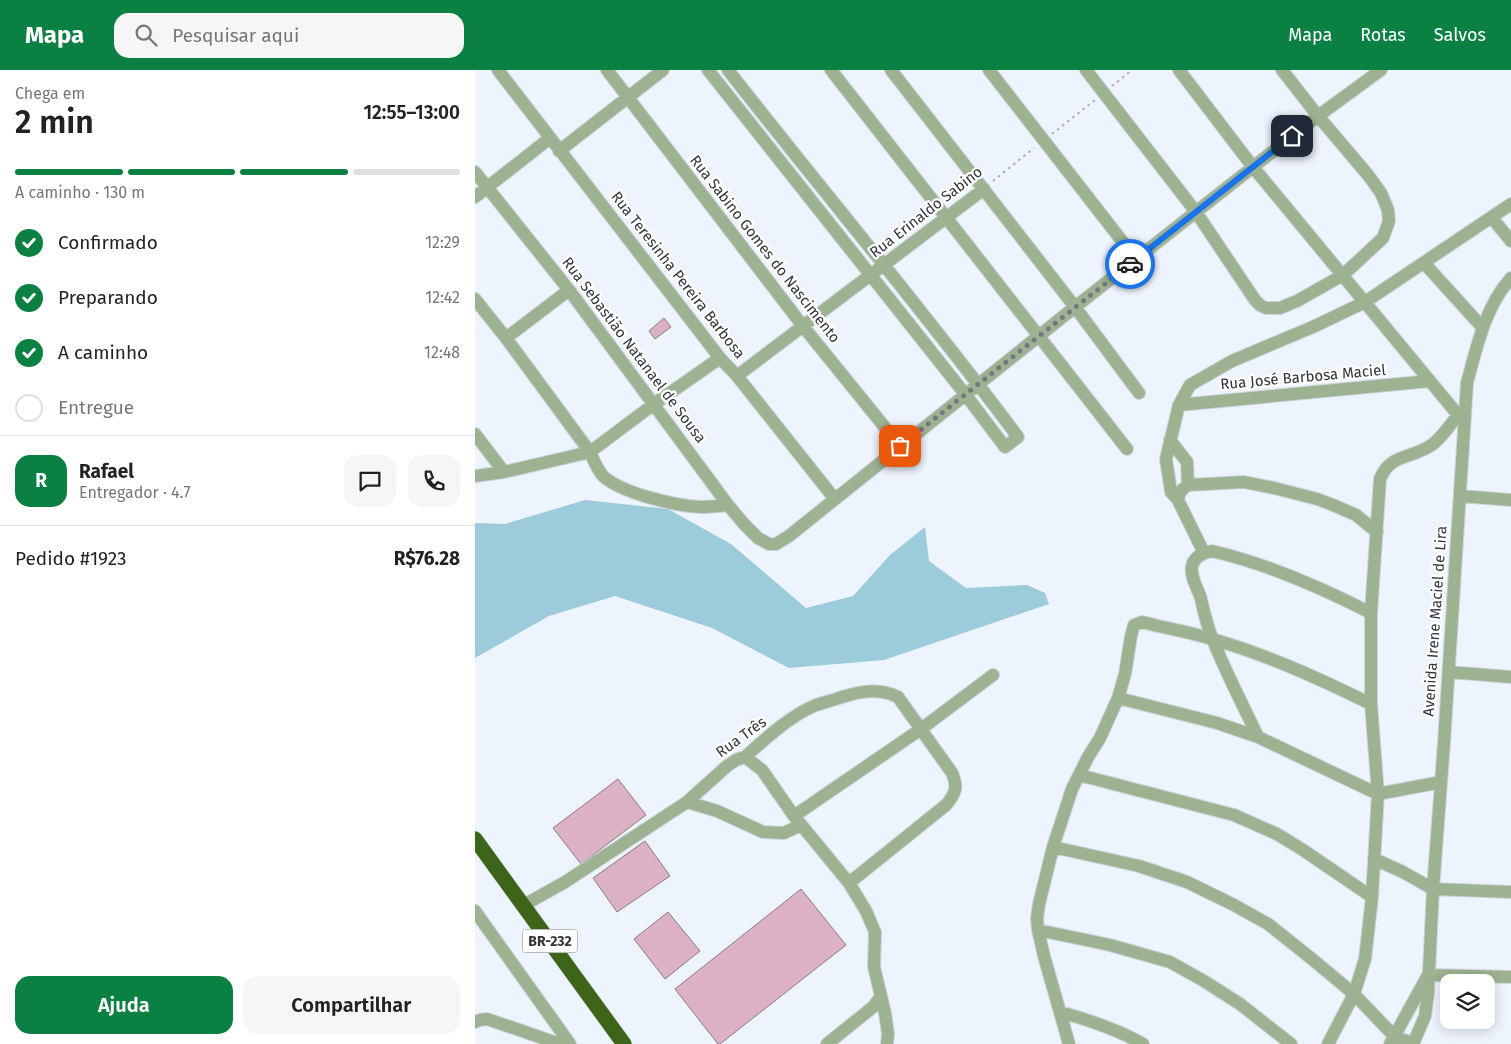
<!DOCTYPE html>
<html lang="pt">
<meta charset="utf-8">
<style>
:root{--surface:#fff;--page:#f6f6f6;--text:#222;--muted:#767676;--line:#e0e0e0;--accent:#0b8043}
body{margin:0;font-family:"Fira Sans",sans-serif;background:var(--page);color:var(--text);height:100vh;display:flex;flex-direction:column;font-size:19px;white-space:nowrap}
*{box-sizing:border-box;margin:0}
p{font-size:16px;color:var(--muted)}
.icon{flex:none;width:28px;height:28px;fill:none;stroke:currentColor;stroke-width:2;stroke-linecap:round;stroke-linejoin:round}
.map{position:relative;flex:1;overflow:hidden}
.panel{display:flex;flex-direction:column;background:var(--surface);width:475px}
.panel>*{flex:none}
.fabs{position:absolute;left:965px;top:904px;display:grid;gap:10px}
.fabs a{display:grid;place-items:center;width:55px;height:55px;border-radius:10px;background:var(--surface);box-shadow:0 2px 12px #0003;font-size:25px}
.pin{position:absolute;display:grid;place-items:center;width:42px;height:42px;color:#fff;margin:-21px;border-radius:10px;box-shadow:0 2px 8px #0006}
.courier{position:absolute;display:grid;place-items:center;width:50px;height:50px;margin:-25px;border:4px solid #1a73e8;border-radius:50%;background:#fff;color:#222;box-shadow:0 1px 6px #0007}
.overview em{font-style:normal;font-weight:600}
.overview div{display:flex;flex-direction:column-reverse}
.overview{display:flex;align-items:center;justify-content:space-between;height:85px;padding:0 15px}
h1{font-size:32px;font-weight:600;line-height:38px}
.bar{display:grid;grid-template-columns:repeat(4,1fr);gap:8px 5px;align-content:center;height:60px;padding:0 15px}
.bar i{height:6px;border-radius:4px;background:var(--line)}
.bar .current{background:var(--accent)}
.bar p{grid-column:span 4}
.line{display:flex;align-items:center;gap:12px;padding:0 15px;border-top:1px solid var(--line)}
.line div{flex:1}
.round{display:grid;place-items:center;flex:none;width:52px;height:52px;border-radius:15px;background:var(--page)}
ol{padding:0 15px;list-style:none}
li{display:flex;align-items:center;gap:15px;height:55px}
li p{margin-inline-start:auto}
li .icon{padding:5px;border-radius:50%;background:var(--accent);color:#fff;stroke-width:4}
li:last-child{color:var(--muted)}
li i{width:28px;height:28px;border:2px solid var(--line);border-radius:50%}
.primary-button{display:flex;gap:10px;margin-top:auto;padding:10px 15px}
.primary-button a{flex:1;height:58px;border-radius:15px;background:var(--accent);color:#fff;font-size:20px;font-weight:600;line-height:58px;text-align:center}
.primary-button a+a{background:var(--page);color:var(--text)}
header{display:flex;align-items:center;gap:30px;box-sizing:border-box;height:70px;padding:0 25px;background:var(--accent);color:#fff}
header strong{font-size:24px}
nav{display:flex;gap:28px;margin-inline-start:auto;font-size:18px}
.search{width:350px;height:45px;background:var(--page);display:flex;align-items:center;gap:12px;box-sizing:border-box;padding:0 18px;border-radius:15px;color:var(--muted);font-size:19px}
main{display:flex;flex:1;min-height:0}
.map>svg:first-child{display:block}
</style>
<header>
<strong>Mapa</strong>
<div class="search"><svg class="icon" aria-label="search" viewBox="0 0 24 24"><circle cx="10" cy="10" r="6"/><path d="M15 15l6 6"/></svg>Pesquisar aqui</div>
<nav><a>Mapa</a><a>Rotas</a><a>Salvos</a></nav>
</header>
<main>
<section class="panel">
<div class="overview"><div><h1>2 min</h1><p>Chega em</p></div><em>12:55–13:00</em></div>
<div class="bar"><i class="current"></i><i class="current"></i><i class="current"></i><i></i><p>A caminho · 130 m</p></div>
<ol>
<li><svg class="icon" aria-label="check" viewBox="0 0 24 24"><path d="M5 12l5 5 9-10"/></svg>Confirmado<p>12:29</p></li>
<li><svg class="icon" aria-label="check" viewBox="0 0 24 24"><path d="M5 12l5 5 9-10"/></svg>Preparando<p>12:42</p></li>
<li><svg class="icon" aria-label="check" viewBox="0 0 24 24"><path d="M5 12l5 5 9-10"/></svg>A caminho<p>12:48</p></li>
<li><i></i>Entregue</li>
</ol>
<div class="line" style="height:90px"><b class="round" style="background:var(--accent);color:#fff">R</b><div><b>Rafael</b><p>Entregador · 4.7</p></div><a class="round"><svg class="icon" aria-label="chat" viewBox="0 0 24 24"><path d="M4 5h16v11H9l-5 4z"/></svg></a><a class="round"><svg class="icon" aria-label="phone" viewBox="0 0 24 24"><path d="M5 4h4l2 5-3 2q2 4 5 5l2-3 5 2v4C11 20 4 13 5 4z"/></svg></a></div>
<div class="line" style="height:65px"><div>Pedido #1923</div><b>R$76.28</b></div>
<div class="primary-button"><a>Ajuda</a><a>Compartilhar</a></div>
</section>
<div class="map">
<svg width="1036" height="974" viewBox="0 0 1036 974">
<rect width="100%" height="100%" fill="#eef4fd"/>
<path fill="#9ccbdb" d="M 110,430 L 193,439 L 256,474 L 331,538 L 378,526 L 415,485 L 450,457 L 454,491 L 491,518 L 552,515 L 570,523 L 574,534 L 409,590 L 314,598 L 237,558 L 140,526 L 74,546 L 0,588 L 0,453 L 30,454 Z"/>
<path fill="#dbb1c3" stroke="#877d81" d="M 189,248 L 196,257 L 180,269 L 174,261 Z
M 143,709 L 171,745 L 106,794 L 78,758 Z
M 170,771 L 195,806 L 142,842 L 118,808 Z
M 326,819 L 371,875 L 245,974 L 243,974 L 200,919 Z
M 193,842 L 225,881 L 190,909 L 159,869 Z"/>
<g fill="none" stroke-linecap="round" stroke-linejoin="round">
<g stroke="#ccd2da" stroke-width="14">
<path id="minor" d="M 23,0 L 245,288 L 262,306 L 359,428
M 132,0 L 327,255 L 425,376
M 233,0 L 490,324 L 530,377 L 543,367 C 450,242 349,123 253,0
M 356,0 L 652,379
M 416,0 L 600,237 L 664,323
M 514,0 L 661,189
M 611,0 L 721,142 L 780,230 L 785,235 L 791,238 L 805,238 L 822,231 L 868,205 L 908,168 L 914,151 L 913,140 L 906,123 L 893,105 L 843,46 L 807,0
M 704,0 L 778,97 L 988,351
M 84,81 L 188,0
M 0,102 L 94,220 L 253,435 L 269,454 L 283,468 L 294,474 L 301,474 L 314,466 L 600,237 L 843,46 L 906,0
M 0,127 L 75,68
M 1017,148 L 1036,171
M 949,193 L 1007,257
M 0,229 L 31,268 L 115,382 L 179,334 L 245,288
M 31,268 L 94,220
M 262,306 L 509,119
M 704,335 L 955,311
M 0,364 L 29,402
M 695,370 L 712,392 L 713,415
M 0,406 L 29,402 L 115,382 C 119,391 122,399 128,406 C 146,423 201,436 226,437 C 235,437 244,436 253,435
M 985,426 L 1036,430
M 703,430 L 696,422 L 691,389 L 704,335 L 715,315 L 757,291 L 840,256 L 890,232 L 1036,134
M 729,483 L 703,430 C 704,422 707,419 713,415 L 769,412 L 799,418 L 842,429 L 858,435 L 881,445 L 902,462
M 974,602 L 1036,607
M 643,628 L 742,653 L 783,667 L 903,724 L 966,712
M 783,667 C 768,635 751,603 738,570 C 732,556 729,543 726,529 C 723,518 715,508 717,496 C 719,486 729,483 737,481 C 793,494 845,517 896,543
M 270,687 L 287,700 L 319,746 L 374,813 L 391,841 L 400,862 L 399,897 L 410,943 L 413,964 L 412,974
M 604,705 L 759,745 L 802,764 L 828,780 L 897,827
M 212,732 L 242,741 L 288,762 L 309,763 L 326,755
M 319,746 L 446,659 L 518,605
M 578,777 L 664,796 L 712,812 L 759,835 L 793,854 L 837,889 L 879,924 L 919,966 L 939,974
M 899,789 L 928,802 L 958,819 L 1036,822
M 49,835 L 90,812 L 212,732 L 252,696 L 261,690 L 270,687 C 290,669 316,645 341,635 C 350,632 359,630 367,627 C 386,621 404,618 423,627 L 477,703 C 483,717 481,723 471,735 L 374,813
M 0,841 L 95,974
M 563,860 L 635,875 L 695,892 L 729,911 L 765,934 L 816,974
M 953,905 L 1036,907
M 585,942 C 614,950 642,959 668,974
M 0,952 L 5,950 L 12,949 L 85,974
M 352,974 L 398,937 L 406,926
M 594,974 L 569,886 L 563,860 L 562,848 L 564,834 L 578,777 L 597,719 L 613,687 L 625,668 L 643,628 L 650,604 L 656,566 L 659,555 L 667,552 C 690,558 714,562 737,569 C 793,585 845,609 896,634
M 853,974 L 879,924 L 890,889 L 897,827 L 903,724 L 896,634 L 896,543 L 905,409 C 915,383 938,389 958,374 C 968,366 975,355 983,345
M 915,974 L 952,907
M 938,974 L 950,946 L 953,922 L 958,819 L 969,673 L 992,313 C 1002,276 1010,237 1036,208"/>
</g>
<g stroke="#ccd2da" stroke-width="16">
<path id="highway" d="M 0,769 L 149,974"/>
</g>
<path stroke="#aaafb6" stroke-width="2" stroke-dasharray="2.5 4" stroke-linecap="butt" d="M 637,16 L 657,0
M 577,64 L 620,30
M 518,111 L 559,78"/>
<use href="#minor" stroke="#9db291" stroke-width="12"/>
<use href="#highway" stroke="#3c6519" stroke-width="15"/>
</g>
<g fill="none" stroke-linecap="round" stroke-linejoin="round">
<path stroke="#74787d" stroke-width="5" stroke-dasharray="0 9" d="M 425,376 L 655,194"/>
<path stroke="#1a73e8" stroke-width="6" d="M 655,194 L 817,66"/>
</g>
<g text-anchor="middle" stroke-width="4.5" stroke-linejoin="round" paint-order="stroke">
<rect fill="#fff" stroke="#707274" stroke-width="1" x="47.5" y="859.5" width="55" height="23" rx="4"/>
<g font-size="14" font-weight="bold" fill="#333538">
<text x="75" y="876">BR-232</text>
</g>
<g font-size="15" fill="#333538" stroke="#fff">
<text transform="translate(451 142) rotate(-38)" y="5">Rua Erinaldo Sabino</text>
<text transform="translate(290 179) rotate(52)" y="5">Rua Sabino Gomes do Nascimento</text>
<text transform="translate(203 205) rotate(52)" y="5">Rua Teresinha Pereira Barbosa</text>
<text transform="translate(159 280) rotate(53)" y="5">Rua Sebastião Natanael de Sousa</text>
<text transform="translate(828 307) rotate(-5)" y="5">Rua José Barbosa Maciel</text>
<text transform="translate(960 551) rotate(-86)" y="5">Avenida Irene Maciel de Lira</text>
<text transform="translate(266 667) rotate(-36)" y="5">Rua Três</text>
</g>
</g>
</svg>
<div class="fabs">
<a><svg class="icon" aria-label="layers" viewBox="0 0 24 24"><path d="M12 4l9 5-9 5-9-5zM3 14l9 5 9-5"/></svg></a>
</div>
<div class="pin" style="left:425px;top:376px;background:#ea580c"><svg class="icon" aria-label="bag" viewBox="0 0 24 24"><path d="M5 8h14l-1 12H6zM9 8a3 3 0 0 1 6 0"/></svg></div>
<div class="pin" style="left:817px;top:66px;background:#1f2937"><svg class="icon" aria-label="home" viewBox="0 0 24 24"><path d="M3 11l9-7 9 7M6 9v11h12V9"/></svg></div>
<div class="courier" style="left:655px;top:194px"><svg class="icon" aria-label="car" viewBox="0 0 24 24"><path d="M5 17H2v-5l4-1 3-4h7l3 4 3 1v5h-3M9 17h6M6 11h13"/><circle cx="7" cy="17" r="2"/><circle cx="17" cy="17" r="2"/></svg></div>
</div>
</main>
